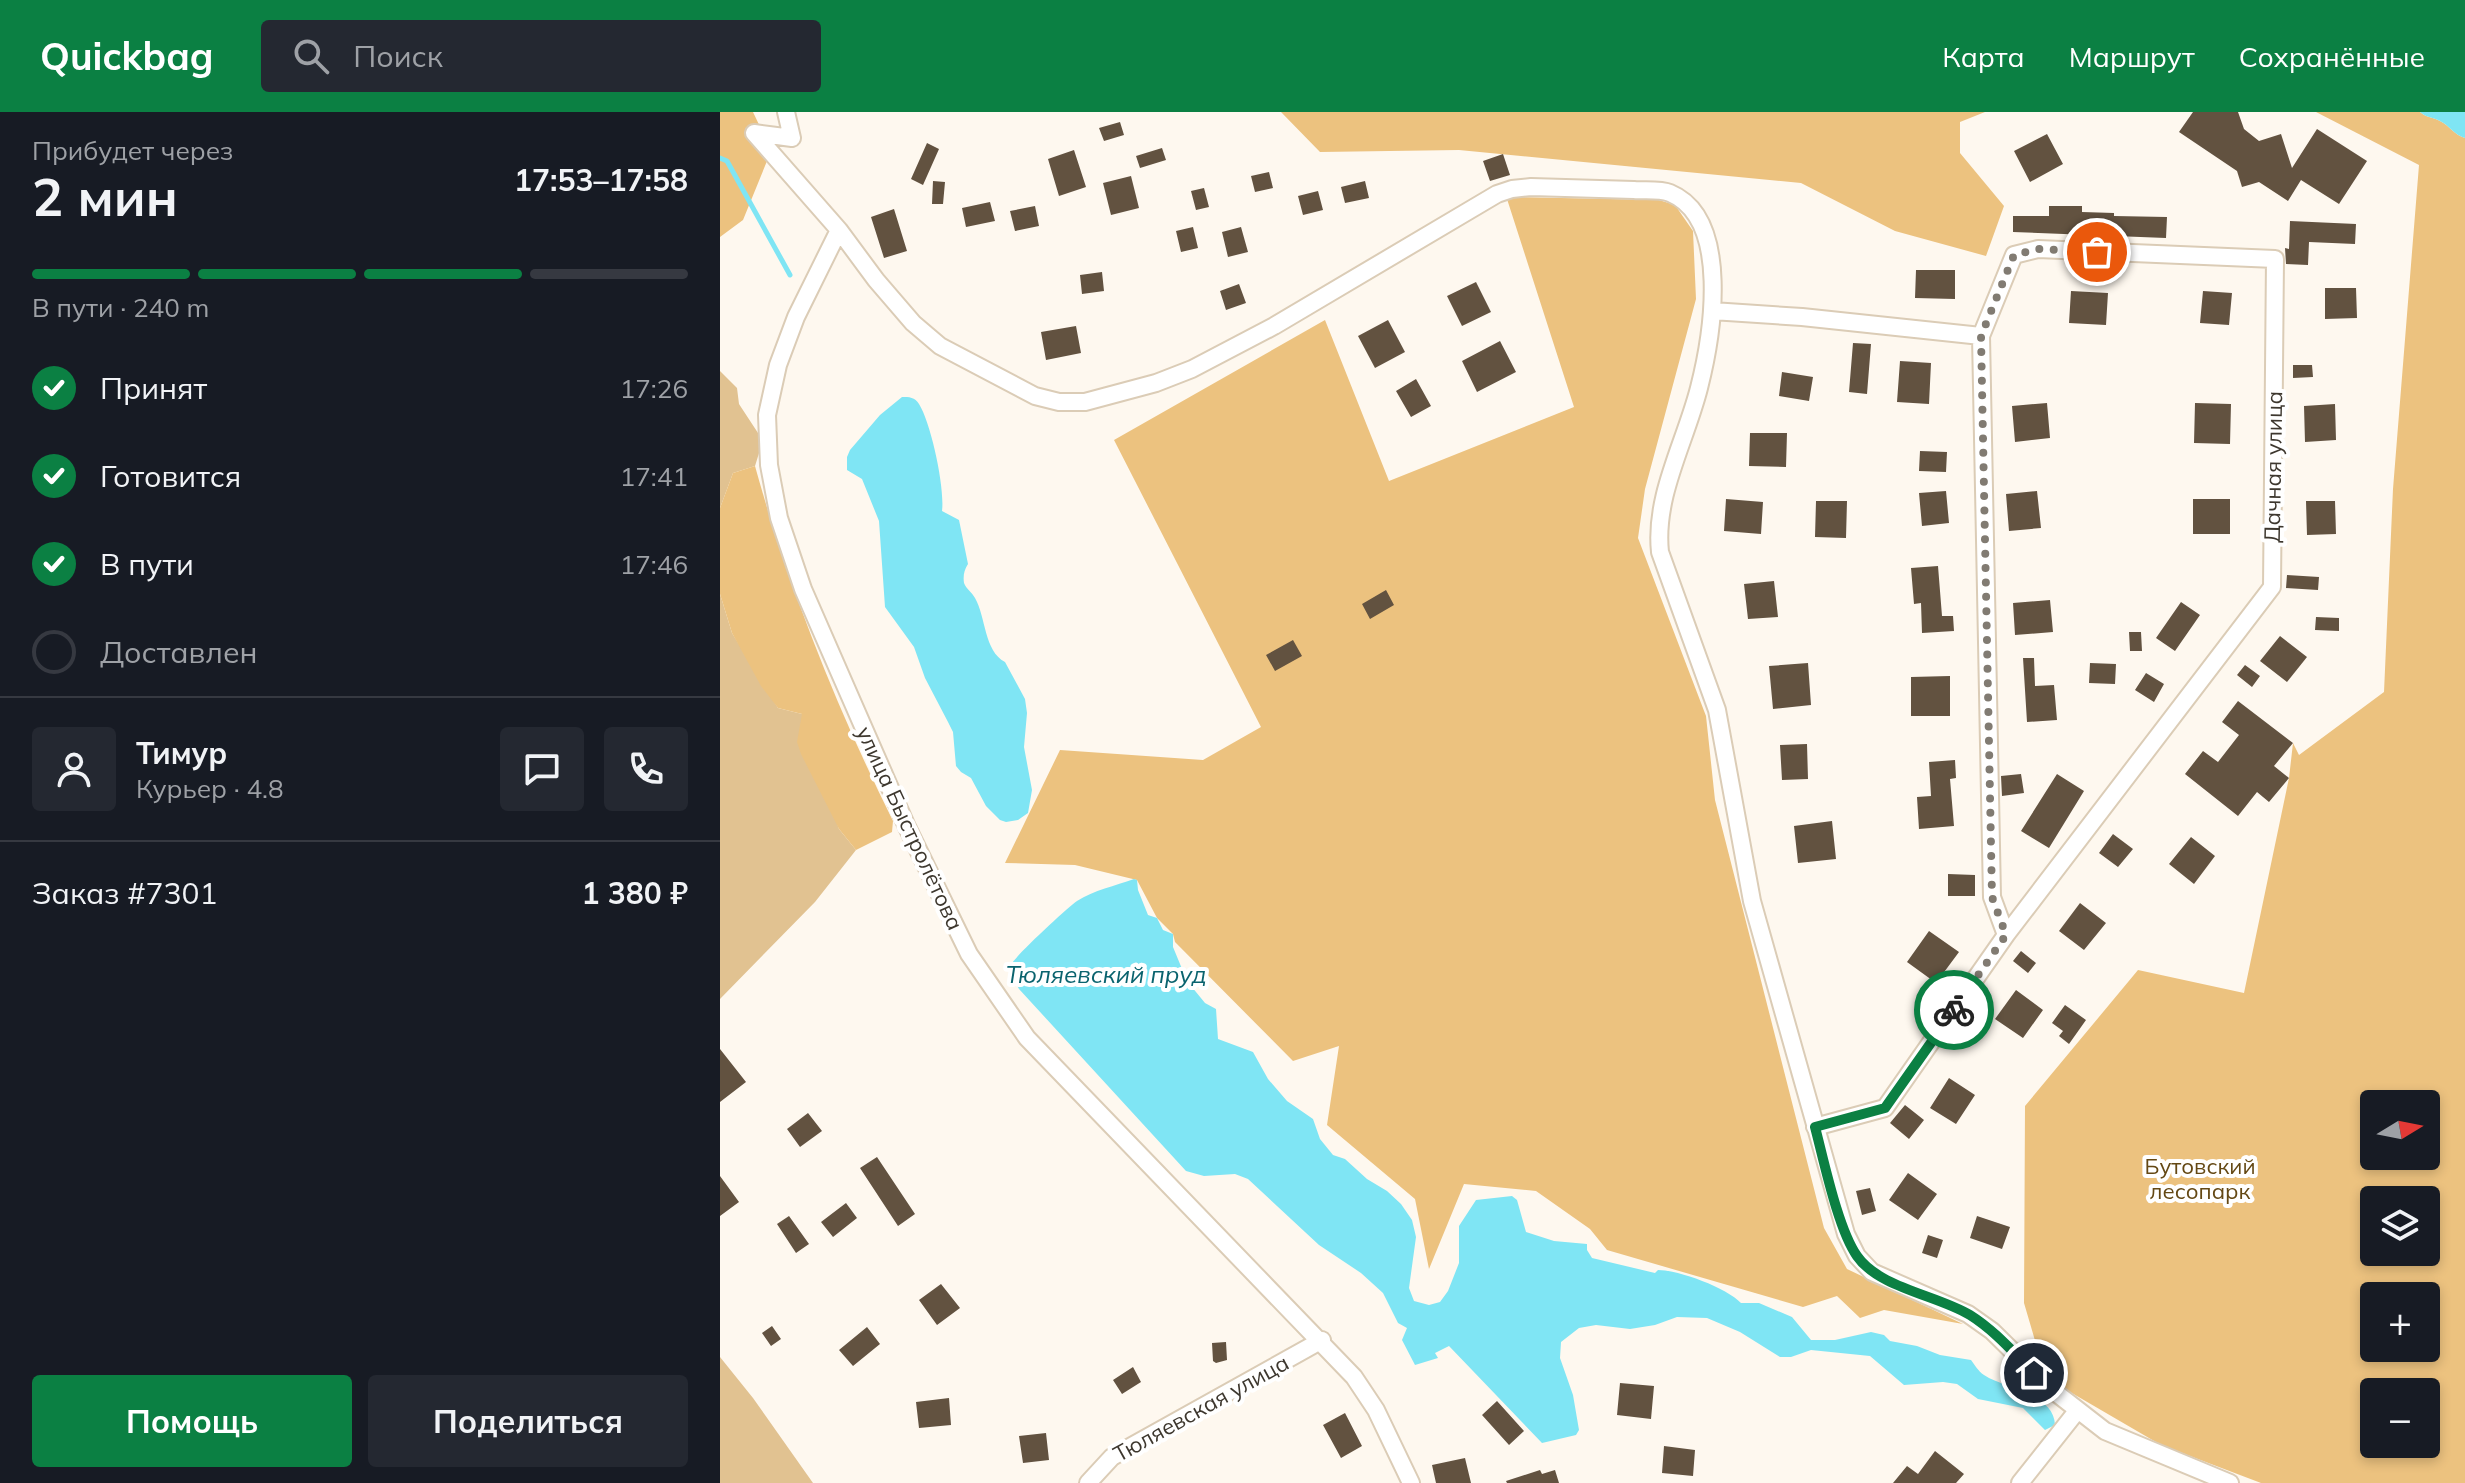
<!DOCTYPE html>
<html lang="ru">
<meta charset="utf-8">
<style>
:root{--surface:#171b24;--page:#242831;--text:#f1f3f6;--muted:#9ea1a6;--line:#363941;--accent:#0b8043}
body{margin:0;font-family:Mulish,sans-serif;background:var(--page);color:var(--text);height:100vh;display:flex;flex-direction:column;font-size:30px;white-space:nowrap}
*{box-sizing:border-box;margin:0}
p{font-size:26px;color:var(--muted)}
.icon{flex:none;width:44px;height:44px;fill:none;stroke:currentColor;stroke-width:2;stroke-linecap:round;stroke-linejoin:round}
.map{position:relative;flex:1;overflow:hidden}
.panel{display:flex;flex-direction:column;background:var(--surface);width:720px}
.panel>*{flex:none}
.needle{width:52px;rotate:80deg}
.fabs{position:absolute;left:1640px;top:978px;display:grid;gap:16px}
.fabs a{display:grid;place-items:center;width:80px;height:80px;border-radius:8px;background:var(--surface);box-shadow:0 4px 12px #0003;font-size:40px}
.pin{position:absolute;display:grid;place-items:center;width:68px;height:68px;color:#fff;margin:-34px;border:4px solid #fff;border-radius:50%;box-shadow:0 2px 8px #0007}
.courier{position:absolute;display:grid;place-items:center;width:80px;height:80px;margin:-40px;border:6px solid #0b8043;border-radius:50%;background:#fff;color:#222;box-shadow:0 2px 10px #0007}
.summary em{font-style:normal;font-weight:700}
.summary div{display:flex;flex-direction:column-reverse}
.summary{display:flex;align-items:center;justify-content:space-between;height:136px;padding:0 32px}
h1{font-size:52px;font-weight:700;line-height:60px}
.bar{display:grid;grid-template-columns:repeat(4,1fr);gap:12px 8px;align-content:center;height:96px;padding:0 32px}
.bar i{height:10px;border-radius:6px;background:var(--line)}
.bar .selected{background:var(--accent)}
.bar p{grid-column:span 4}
.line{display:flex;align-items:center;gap:20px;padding:0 32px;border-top:2px solid var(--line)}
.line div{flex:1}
.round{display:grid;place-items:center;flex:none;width:84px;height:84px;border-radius:8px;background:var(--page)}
ol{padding:0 32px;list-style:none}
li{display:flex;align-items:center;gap:24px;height:88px}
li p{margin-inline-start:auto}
li .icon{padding:8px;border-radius:50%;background:var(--accent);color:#fff;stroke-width:4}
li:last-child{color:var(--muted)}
li i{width:44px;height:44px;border:4px solid var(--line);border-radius:50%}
.primary-button{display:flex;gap:16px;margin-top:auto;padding:16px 32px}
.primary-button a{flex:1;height:92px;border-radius:8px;background:var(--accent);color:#fff;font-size:32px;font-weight:700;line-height:92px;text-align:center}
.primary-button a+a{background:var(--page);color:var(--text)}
header{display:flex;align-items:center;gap:48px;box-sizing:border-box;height:112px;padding:0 40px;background:var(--accent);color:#fff}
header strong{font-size:38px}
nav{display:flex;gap:44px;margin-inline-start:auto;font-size:28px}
.search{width:560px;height:72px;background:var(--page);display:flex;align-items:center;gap:20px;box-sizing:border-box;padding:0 28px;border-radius:8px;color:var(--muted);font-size:30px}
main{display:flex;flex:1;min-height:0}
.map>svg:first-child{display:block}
</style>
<header>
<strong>Quickbag</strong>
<div class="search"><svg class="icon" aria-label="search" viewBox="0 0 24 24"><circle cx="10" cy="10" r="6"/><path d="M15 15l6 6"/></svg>Поиск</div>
<nav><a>Карта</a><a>Маршрут</a><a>Сохранённые</a></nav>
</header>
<main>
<section class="panel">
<div class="summary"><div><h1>2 мин</h1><p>Прибудет через</p></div><em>17:53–17:58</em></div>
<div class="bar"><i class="selected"></i><i class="selected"></i><i class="selected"></i><i></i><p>В пути · 240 m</p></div>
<ol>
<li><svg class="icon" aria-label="check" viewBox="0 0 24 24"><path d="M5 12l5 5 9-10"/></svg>Принят<p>17:26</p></li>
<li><svg class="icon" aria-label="check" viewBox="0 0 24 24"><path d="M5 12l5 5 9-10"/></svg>Готовится<p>17:41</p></li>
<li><svg class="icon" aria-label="check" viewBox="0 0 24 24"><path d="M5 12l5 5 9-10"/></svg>В пути<p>17:46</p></li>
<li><i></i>Доставлен</li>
</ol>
<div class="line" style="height:144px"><a class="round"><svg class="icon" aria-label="person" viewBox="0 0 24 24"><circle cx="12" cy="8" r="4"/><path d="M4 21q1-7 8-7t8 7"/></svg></a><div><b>Тимур</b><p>Курьер · 4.8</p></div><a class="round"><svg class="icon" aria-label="chat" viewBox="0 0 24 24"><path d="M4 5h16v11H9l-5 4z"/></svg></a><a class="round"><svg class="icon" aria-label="phone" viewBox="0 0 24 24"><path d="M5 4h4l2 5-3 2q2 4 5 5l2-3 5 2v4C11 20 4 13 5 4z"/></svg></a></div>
<div class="line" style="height:104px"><div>Заказ #7301</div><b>1 380 ₽</b></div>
<div class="primary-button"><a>Помощь</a><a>Поделиться</a></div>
</section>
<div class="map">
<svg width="1745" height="1371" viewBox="0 0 1745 1371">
<rect width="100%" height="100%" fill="#fef8ef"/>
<path fill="#e1c291" d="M 0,259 L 17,276 L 19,292 L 38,321 L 40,338 L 35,354 L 13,361 L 0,396 Z
M 0,482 L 12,521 L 58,596 L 82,602 L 82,608 L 119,717 L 136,738 L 95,790 L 0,887 Z
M 0,1245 L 33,1286 L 93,1371 L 0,1371 Z"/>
<path fill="#ecc27f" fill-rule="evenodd" d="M 0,0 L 33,0 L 42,19 L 47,49 L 23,108 L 0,125 Z
M 561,0 L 1265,0 L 1240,10 L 1240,41 L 1284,94 L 1266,144 L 1175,119 L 1081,71 L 739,38 L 600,40 Z
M 1596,0 L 1700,0 C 1707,6 1713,5 1720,9 C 1730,14 1734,23 1745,26 L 1745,1371 L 1541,1371 L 1441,1333 L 1326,1266 L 1304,1191 L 1305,994 L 1418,858 L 1524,881 L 1569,666 L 1573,631 L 1579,643 L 1664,580 L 1673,377 L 1699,53 ZM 1654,992 L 1706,992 L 1706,1044 L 1654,1044 ZM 1654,1088 L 1706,1088 L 1706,1140 L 1654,1140 ZM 1654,1184 L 1706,1184 L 1706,1236 L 1654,1236 ZM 1654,1280 L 1706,1280 L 1706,1332 L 1654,1332 Z
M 796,85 L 939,88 L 955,93 L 973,119 L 976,187 L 925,377 L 918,426 L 986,604 L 995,688 L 1104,1116 L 1127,1157 L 1243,1212 L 1164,1198 L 1140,1206 L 1117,1184 L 1083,1195 L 887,1138 L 870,1117 L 816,1079 L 744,1072 L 709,1157 L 695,1087 L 607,1013 L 619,934 L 573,949 L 455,830 L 453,822 L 437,806 L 417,768 L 355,753 L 285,751 L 340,638 L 483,648 L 541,615 L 394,328 L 605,208 L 669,369 L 854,295 L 787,87 Z
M 35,354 C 69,477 116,594 173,709 L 172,720 L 136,738 L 119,717 L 81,642 L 77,630 L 82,602 L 58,596 L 41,574 L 12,521 L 0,482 L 0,396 L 13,361 Z"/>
<path fill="#7fe5f4" d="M 1700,0 L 1745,0 L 1745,26 C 1734,23 1730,14 1720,9 C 1713,5 1707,6 1700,0 Z
M 182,285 C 189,285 195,285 199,292 C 211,311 225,376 222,399 L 239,408 L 248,452 C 244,458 243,464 244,471 C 246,477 252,480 255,486 C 266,505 264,539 285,550 L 305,587 L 307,601 L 304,635 L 312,678 L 308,701 L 298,708 L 286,710 L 280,708 L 266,694 L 251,666 L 241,660 L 236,654 L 233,620 L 228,610 L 205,566 L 194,535 L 165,495 L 159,409 L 142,367 L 127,358 L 127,345 L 130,338 L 160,303 Z
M 414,767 L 417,768 L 418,778 L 428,803 L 437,806 L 443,818 L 453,822 L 453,835 L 467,869 L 485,891 L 496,897 L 498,927 L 533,940 L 548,967 L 567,989 L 593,1007 L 600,1027 L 613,1043 L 625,1047 L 647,1067 L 667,1079 L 681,1092 L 692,1108 L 696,1125 L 689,1176 L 694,1189 L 709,1193 L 720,1190 L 728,1179 L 739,1151 L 739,1114 L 756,1088 L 792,1084 L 797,1088 L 806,1120 L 834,1129 L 867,1132 L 867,1138 L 872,1146 L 935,1161 L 938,1158 C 959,1158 1007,1176 1021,1191 L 1039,1191 L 1072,1205 L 1091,1228 L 1115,1228 L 1151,1220 L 1164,1223 L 1170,1229 L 1197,1234 L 1220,1243 L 1251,1248 C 1255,1253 1258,1259 1264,1263 C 1285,1277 1334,1281 1335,1313 L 1325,1318 L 1303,1296 L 1258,1287 L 1237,1272 L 1223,1270 L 1184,1273 L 1150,1244 L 1091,1238 L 1071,1245 L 1060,1245 L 1020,1220 L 987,1206 L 957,1205 L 935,1213 L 910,1217 L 876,1213 L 859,1216 L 841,1230 L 840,1246 L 853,1283 L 859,1318 L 856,1323 L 822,1331 L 729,1234 L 715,1241 L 718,1246 L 695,1253 L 682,1228 L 687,1216 L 678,1211 L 663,1181 L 641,1161 L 599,1133 L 528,1067 L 515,1062 L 484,1064 L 466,1059 L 299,877 C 295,870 289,861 291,853 C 292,847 348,795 357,789 C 374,778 395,774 414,767 Z"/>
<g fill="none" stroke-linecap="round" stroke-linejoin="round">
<path stroke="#7fe5f4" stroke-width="5" d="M 0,46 L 7,49 L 70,163"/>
</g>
<path fill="#625240" d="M 1473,0 L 1518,0 L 1524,17 L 1539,29 L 1561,22 L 1572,56 L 1597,17 L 1647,49 L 1619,92 L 1581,68 L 1568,89 L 1539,70 L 1522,75 L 1517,59 L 1459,20 Z
M 400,10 L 404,23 L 384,29 L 379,16 Z
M 1327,22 L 1343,52 L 1310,70 L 1294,39 Z
M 207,31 L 219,37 L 203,73 L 191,67 Z
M 442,36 L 446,48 L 420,56 L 416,44 Z
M 354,38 L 366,75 L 339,84 L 328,47 Z
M 783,42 L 790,63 L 770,69 L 763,49 Z
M 549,60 L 553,76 L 535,80 L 531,64 Z
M 411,64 L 419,96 L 391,103 L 383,71 Z
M 213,69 L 225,70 L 223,92 L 212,92 Z
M 645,69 L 649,86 L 625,91 L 621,75 Z
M 484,76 L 489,95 L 476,98 L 471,79 Z
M 598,79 L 603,98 L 583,103 L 578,84 Z
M 270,90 L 275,109 L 246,115 L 242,96 Z
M 315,94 L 319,114 L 295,119 L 290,99 Z
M 1329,94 L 1362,94 L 1362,100 L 1394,101 L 1394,104 L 1447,105 L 1446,126 L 1293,120 L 1293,104 L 1329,104 Z
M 174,97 L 187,139 L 164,146 L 151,105 Z
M 1570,109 L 1636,112 L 1635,132 L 1589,130 L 1588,153 L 1566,152 L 1565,136 L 1569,137 Z
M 473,115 L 478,136 L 461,140 L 456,119 Z
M 521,115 L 528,140 L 508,145 L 502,120 Z
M 1196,158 L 1235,158 L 1235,187 L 1195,186 Z
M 382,160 L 384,179 L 362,182 L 360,163 Z
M 756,170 L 771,200 L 742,214 L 727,184 Z
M 519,172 L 526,191 L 506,198 L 500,179 Z
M 1605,176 L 1636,176 L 1637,206 L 1605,207 Z
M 1351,179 L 1388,181 L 1386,213 L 1349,211 Z
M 1483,179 L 1512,181 L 1509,213 L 1480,211 Z
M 668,208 L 685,240 L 655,256 L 638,224 Z
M 356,214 L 361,241 L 326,248 L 321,220 Z
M 780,229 L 796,260 L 757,280 L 742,249 Z
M 1133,231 L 1151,232 L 1147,282 L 1129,280 Z
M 1180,249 L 1211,251 L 1209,292 L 1177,290 Z
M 1573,253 L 1592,253 L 1593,265 L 1573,266 Z
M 1062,260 L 1093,265 L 1089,289 L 1059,284 Z
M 696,267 L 711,294 L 691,305 L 676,279 Z
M 1327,291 L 1330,326 L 1295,330 L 1292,294 Z
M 1475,291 L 1511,292 L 1510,332 L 1474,331 Z
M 1615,292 L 1616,328 L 1585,330 L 1584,294 Z
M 1030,321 L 1067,321 L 1066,355 L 1029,354 Z
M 1200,339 L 1227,340 L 1226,360 L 1199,359 Z
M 1226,379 L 1229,411 L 1202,414 L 1199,381 Z
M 1317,379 L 1321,416 L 1289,419 L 1286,382 Z
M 1006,387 L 1043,390 L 1041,422 L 1004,419 Z
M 1473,387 L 1510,387 L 1510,422 L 1473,422 Z
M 1096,389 L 1127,389 L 1126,426 L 1095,425 Z
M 1586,389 L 1615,389 L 1616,422 L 1587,423 Z
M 1218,454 L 1222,504 L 1233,504 L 1234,519 L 1202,521 L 1201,491 L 1194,492 L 1191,456 Z
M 1567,463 L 1599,465 L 1598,478 L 1566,476 Z
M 1054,469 L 1058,505 L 1028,507 L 1024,472 Z
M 666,478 L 674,493 L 650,507 L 642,492 Z
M 1330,488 L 1333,520 L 1295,523 L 1293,491 Z
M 1461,490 L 1480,503 L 1455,539 L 1436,526 Z
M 1596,505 L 1619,506 L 1619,519 L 1595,518 Z
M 1409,520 L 1421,520 L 1422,539 L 1410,539 Z
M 1560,524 L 1587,545 L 1567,570 L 1540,549 Z
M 573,528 L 582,544 L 555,559 L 546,543 Z
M 1303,546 L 1314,546 L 1315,574 L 1334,573 L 1337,608 L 1307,610 Z
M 1088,551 L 1091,593 L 1053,597 L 1049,554 Z
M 1370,551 L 1396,552 L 1395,572 L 1369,571 Z
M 1525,553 L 1540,564 L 1532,575 L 1517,563 Z
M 1426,561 L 1444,572 L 1434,590 L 1415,578 Z
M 1230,564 L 1230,604 L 1191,604 L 1191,565 Z
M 1518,589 L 1573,631 L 1554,654 L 1569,666 L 1549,690 L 1537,680 L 1518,704 L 1465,662 L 1483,639 L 1498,650 L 1519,623 L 1502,610 Z
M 1087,632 L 1088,667 L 1062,668 L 1060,633 Z
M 1235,648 L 1236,666 L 1230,667 L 1234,714 L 1199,717 L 1197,685 L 1211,684 L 1209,650 Z
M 1301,662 L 1304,681 L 1282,684 L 1281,664 Z
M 1337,662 L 1364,679 L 1329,736 L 1301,719 Z
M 1112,709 L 1116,747 L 1078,751 L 1074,714 Z
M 1393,722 L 1413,737 L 1398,755 L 1379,741 Z
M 1471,725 L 1495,744 L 1474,772 L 1449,752 Z
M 1228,762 L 1255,763 L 1255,784 L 1228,784 Z
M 1360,791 L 1386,811 L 1364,838 L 1339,819 Z
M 1209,819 L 1239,840 L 1216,871 L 1187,850 Z
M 1301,839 L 1316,851 L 1308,861 L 1293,849 Z
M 1296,878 L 1323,898 L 1303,926 L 1275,907 Z
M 1345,893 L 1366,908 L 1349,932 L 1339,924 L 1343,919 L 1332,911 Z
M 0,937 L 26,970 L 0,990 Z
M 1229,966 L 1255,983 L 1236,1012 L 1210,996 Z
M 1185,993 L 1204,1008 L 1189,1027 L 1170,1011 Z
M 88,1001 L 102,1019 L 80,1035 L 67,1017 Z
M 157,1045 L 195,1102 L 178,1114 L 140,1056 Z
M 1188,1061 L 1217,1082 L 1198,1108 L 1169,1088 Z
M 0,1064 L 19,1090 L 0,1104 Z
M 1150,1076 L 1156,1099 L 1142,1103 L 1136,1079 Z
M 126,1091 L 137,1106 L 113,1125 L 101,1110 Z
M 69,1104 L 89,1132 L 76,1141 L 57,1112 Z
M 1257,1104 L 1290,1115 L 1282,1137 L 1250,1126 Z
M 1208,1123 L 1223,1128 L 1217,1146 L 1202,1141 Z
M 221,1172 L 240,1196 L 217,1213 L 199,1188 Z
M 52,1214 L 61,1227 L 51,1234 L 42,1221 Z
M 147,1215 L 160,1232 L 133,1254 L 119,1238 Z
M 506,1230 L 507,1248 L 496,1251 L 493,1249 L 492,1231 Z
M 413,1255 L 421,1270 L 402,1282 L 393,1268 Z
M 900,1271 L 934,1274 L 931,1307 L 897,1303 Z
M 229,1286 L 231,1313 L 199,1316 L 196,1290 Z
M 777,1289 L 804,1319 L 789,1333 L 762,1303 Z
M 625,1301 L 642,1334 L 621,1346 L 603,1313 Z
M 326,1321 L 329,1348 L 303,1351 L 299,1324 Z
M 944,1334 L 975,1338 L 973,1364 L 942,1361 Z
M 1215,1339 L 1244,1362 L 1236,1371 L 1173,1371 L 1187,1354 L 1198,1362 Z
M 745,1346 L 751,1371 L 716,1371 L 712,1353 Z
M 820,1358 L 822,1362 L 835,1358 L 839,1371 L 787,1371 L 786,1369 Z"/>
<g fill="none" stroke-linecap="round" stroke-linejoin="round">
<g stroke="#dbccb6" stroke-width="20">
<path id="minor" d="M 66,0 L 72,26 L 34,21 L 119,118 L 76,205 L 58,253 L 47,303 L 49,353 L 59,406 L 83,477 L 187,715 L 249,842 L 307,926 L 634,1265 L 656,1298 L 691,1371
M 119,118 L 156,168 L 193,211 L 220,234 L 315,284 L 339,290 L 365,290 L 436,271 L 472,257 L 554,214 L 777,82 L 792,77 L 811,75 C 845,76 880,77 914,78 C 925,79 940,77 950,81 C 1012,107 992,225 979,276 C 965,331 934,384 940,440 L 997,598 L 1032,789 L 1126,1122 L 1137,1144 L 1152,1160 L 1248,1202 L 1272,1219 L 1331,1277 L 1385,1319 L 1510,1371
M 992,199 L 1082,205 L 1261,224
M 1095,1015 L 1165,996 L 1286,823 L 1552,475 L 1555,147 L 1318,137 L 1294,143 L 1261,224 L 1272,785 L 1286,823
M 368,1371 L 392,1345 L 602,1228
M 1300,1371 L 1357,1299"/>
</g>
<use href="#minor" stroke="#fff" stroke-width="16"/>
</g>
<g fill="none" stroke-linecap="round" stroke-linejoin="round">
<path stroke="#817b72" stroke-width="8" stroke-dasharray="0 14.4" d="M 1234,898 L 1286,823 L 1272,785 L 1261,224 L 1294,143 L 1318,137 L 1377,140"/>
<path stroke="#0b8043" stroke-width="10" d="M 1234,898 L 1165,996 L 1095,1015 C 1104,1049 1118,1117 1137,1144 C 1159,1176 1217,1183 1250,1203 C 1274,1218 1293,1240 1314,1261"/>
</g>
<g text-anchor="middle" stroke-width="8" stroke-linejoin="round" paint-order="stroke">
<g font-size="22" fill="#3d372e" stroke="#fff">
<text transform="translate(1553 355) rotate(-89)" y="8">Дачная улица</text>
<text transform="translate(190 716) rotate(65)" y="8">улица Быстролётова</text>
<text transform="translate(481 1296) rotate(-29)" y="8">Тюляевская улица</text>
</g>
<g font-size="22" fill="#644814" stroke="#fff">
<text x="1480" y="1062">Бутовский<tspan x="1480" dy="25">лесопарк</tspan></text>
</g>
<g font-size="24" font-style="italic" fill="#0a636e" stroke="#fff">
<text x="386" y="871">Тюляевский пруд</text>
</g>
</g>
</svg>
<div class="fabs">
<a><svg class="needle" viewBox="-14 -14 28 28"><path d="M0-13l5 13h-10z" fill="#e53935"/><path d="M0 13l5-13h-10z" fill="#9ea1a6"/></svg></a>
<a><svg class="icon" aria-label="layers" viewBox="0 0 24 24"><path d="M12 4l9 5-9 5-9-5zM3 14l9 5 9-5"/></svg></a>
<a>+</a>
<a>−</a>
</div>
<div class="pin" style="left:1377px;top:140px;background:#ea580c"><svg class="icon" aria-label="bag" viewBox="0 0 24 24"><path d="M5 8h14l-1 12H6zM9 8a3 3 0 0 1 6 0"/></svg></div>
<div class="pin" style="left:1314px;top:1261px;background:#1f2937"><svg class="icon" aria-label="home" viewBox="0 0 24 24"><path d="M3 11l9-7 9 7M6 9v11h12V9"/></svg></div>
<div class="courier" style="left:1234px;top:898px"><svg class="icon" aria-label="bike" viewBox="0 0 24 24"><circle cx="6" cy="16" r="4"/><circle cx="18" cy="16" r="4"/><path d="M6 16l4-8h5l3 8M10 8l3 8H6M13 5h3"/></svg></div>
</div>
</main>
